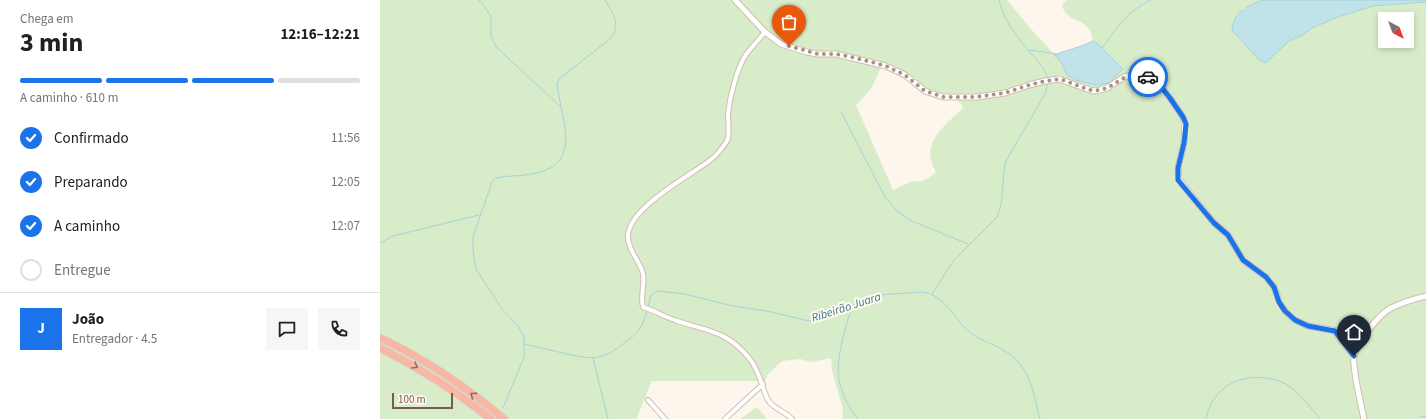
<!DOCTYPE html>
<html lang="pt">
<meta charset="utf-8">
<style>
:root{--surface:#fff;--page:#f6f6f6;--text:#202124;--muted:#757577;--line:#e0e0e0;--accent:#1a73e8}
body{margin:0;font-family:"Source Sans 3",sans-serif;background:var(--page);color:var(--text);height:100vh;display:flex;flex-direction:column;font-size:15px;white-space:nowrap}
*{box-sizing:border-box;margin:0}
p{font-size:13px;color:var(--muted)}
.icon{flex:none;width:22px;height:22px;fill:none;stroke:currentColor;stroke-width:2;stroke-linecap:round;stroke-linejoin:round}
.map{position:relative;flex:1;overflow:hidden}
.sheet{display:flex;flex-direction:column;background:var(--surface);width:380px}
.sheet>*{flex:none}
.needle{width:26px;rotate:139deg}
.fabs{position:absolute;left:998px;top:12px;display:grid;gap:8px}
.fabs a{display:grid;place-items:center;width:36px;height:36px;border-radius:0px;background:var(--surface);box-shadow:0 2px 6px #0003;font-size:20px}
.scale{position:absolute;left:12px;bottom:10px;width:61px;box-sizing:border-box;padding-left:4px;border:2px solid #7a5c4d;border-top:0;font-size:11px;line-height:14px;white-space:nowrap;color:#7a5c4d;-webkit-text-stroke:3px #fffaf3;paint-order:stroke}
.pin{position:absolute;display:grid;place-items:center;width:34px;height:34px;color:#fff;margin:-41px -17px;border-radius:50% 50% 50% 0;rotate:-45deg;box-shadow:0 0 4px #0007}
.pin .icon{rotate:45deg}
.courier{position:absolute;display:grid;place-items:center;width:40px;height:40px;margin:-20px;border:3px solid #1a73e8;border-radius:50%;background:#fff;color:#222;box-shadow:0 1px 5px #0007}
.summary em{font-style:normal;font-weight:700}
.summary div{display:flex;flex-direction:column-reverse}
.summary{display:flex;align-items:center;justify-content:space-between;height:68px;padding:0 20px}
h1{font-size:26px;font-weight:700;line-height:30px}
.bar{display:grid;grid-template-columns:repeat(4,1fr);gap:6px 4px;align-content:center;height:48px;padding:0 20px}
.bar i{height:5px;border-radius:3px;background:var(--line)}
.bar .current{background:var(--accent)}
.bar p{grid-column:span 4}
.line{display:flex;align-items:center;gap:10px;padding:0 20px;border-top:1px solid var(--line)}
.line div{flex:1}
.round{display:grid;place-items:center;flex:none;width:42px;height:42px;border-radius:0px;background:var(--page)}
ol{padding:0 20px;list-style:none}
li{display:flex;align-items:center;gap:12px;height:44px}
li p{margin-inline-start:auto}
li .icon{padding:4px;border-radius:50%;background:var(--accent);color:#fff;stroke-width:4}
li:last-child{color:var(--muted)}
li i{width:22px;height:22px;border:2px solid var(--line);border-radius:50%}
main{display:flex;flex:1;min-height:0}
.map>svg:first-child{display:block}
</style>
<main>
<section class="sheet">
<div class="summary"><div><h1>3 min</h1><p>Chega em</p></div><em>12:16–12:21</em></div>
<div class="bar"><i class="current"></i><i class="current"></i><i class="current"></i><i></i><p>A caminho · 610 m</p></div>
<ol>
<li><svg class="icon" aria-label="check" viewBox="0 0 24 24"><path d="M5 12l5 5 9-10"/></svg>Confirmado<p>11:56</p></li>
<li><svg class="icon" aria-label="check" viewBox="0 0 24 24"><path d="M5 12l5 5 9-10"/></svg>Preparando<p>12:05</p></li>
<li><svg class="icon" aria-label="check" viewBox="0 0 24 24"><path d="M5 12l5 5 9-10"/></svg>A caminho<p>12:07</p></li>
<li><i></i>Entregue</li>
</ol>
<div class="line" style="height:72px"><b class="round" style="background:var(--accent);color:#fff">J</b><div><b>João</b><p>Entregador · 4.5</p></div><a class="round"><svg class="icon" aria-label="chat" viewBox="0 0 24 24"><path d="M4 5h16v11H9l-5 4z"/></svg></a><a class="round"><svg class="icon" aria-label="phone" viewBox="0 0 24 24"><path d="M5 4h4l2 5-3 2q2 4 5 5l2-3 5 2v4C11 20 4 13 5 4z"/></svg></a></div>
</section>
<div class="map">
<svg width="1046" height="419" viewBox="0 0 1046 419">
<rect width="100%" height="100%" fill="#fdf6ec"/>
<path fill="#d8ecc9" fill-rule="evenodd" d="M 0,0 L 627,0 L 650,28 L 681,62 L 687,75 C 699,80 710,85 723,84 L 739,65 L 717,43 L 713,41 C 712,38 712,33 709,29 C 701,17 686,22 682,5 L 687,0 L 883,0 L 862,9 L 886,63 L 909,41 L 923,35 L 932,28 L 958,17 L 993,6 L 1046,2 L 1046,419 L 462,419 L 463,409 L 452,371 L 451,358 L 431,362 L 420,359 L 402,361 L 388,374 L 385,381 L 272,381 L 256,419 L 0,419 ZM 1005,19 L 1027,19 L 1027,41 L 1005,41 ZM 508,63 L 523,71 L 556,98 C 568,97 574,96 583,106 L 582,109 C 564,126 539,144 556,172 C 549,178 541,183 532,181 L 513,190 L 476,105 L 491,89 L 501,68 Z
M 377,407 L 387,419 L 360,419 Z"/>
<path fill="#bfe3e8" stroke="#a5d3da" d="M 882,0 L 1046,0 L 1046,2 L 993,6 L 958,17 L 932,28 L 923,35 L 909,41 L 886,63 L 879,60 L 852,30 C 853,12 868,6 882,0 Z
M 713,41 L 717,43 L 743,69 L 729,83 L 716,85 L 696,80 L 687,75 L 681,62 L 674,55 C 687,50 701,47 713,41 Z"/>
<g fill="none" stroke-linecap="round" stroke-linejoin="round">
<path stroke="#a5d3da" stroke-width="1" d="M 99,0 L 111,16 L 111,36 L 116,47 L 181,107
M 619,0 C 624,21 635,34 648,50 C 656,59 664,67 668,78
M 722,48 C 736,29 748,10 771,0
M 649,50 L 677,54
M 461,112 L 505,197 L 517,211 L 530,220 L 588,244
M 0,243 L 13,236 L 99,215
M 552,294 L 574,260 L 617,217 C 625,200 621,179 626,161 L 665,94 L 668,83
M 472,306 C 466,325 455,361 459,380 C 462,393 469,409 478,419
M 268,307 L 271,295 L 277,291 L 305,294 L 353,306 L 387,311 L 429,321 L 453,314 L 490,297 L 497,295 L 542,292 C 566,295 574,320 591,333 C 609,346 627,346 642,367 C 653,382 655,401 660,419
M 144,344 C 157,347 170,350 183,353 C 210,359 220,362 243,344 C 258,333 262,329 267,311
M 213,358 L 228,419
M 123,408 L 144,357 L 144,337 L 138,326 L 122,309 L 96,269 L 93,250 L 93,237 L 112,182 C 113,180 115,178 117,178 C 121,176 139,176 144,175 C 206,169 182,124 177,84 L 180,78 L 230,39 C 242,25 233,13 225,0
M 1039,416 L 1046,417
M 826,419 C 831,388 861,372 891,379 C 896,380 901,381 906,384 C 919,392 930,407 940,419"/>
<g stroke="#d1beb0" stroke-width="6">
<path id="minor" d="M 385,32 C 379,39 373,46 367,53 C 357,67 350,96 348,114 C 348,120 350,135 347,141 C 343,147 335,157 329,161 C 308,177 246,209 248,238 C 249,252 260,261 263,274 C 265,285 260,296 263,307 C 275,311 285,317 297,321 C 328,331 347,331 369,358 C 380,371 381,386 388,400 C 393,409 405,411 412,419
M 268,400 L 285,419
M 345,419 L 383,384"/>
</g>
<g stroke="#d1beb0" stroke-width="7">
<path id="tertiary" d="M 355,0 L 385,32 L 401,44 L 427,52 L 438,54 L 456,54 L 506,66 L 525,75 L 545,91 L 563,97 L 597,97 L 625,93 L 649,85 L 665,81 L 679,79 L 713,91 L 720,90 L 727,88 L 744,77 L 762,72 L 778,83 L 790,98 L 803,117 L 805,124 L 804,143 L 798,168 L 799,180 L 834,223 L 848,235 L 863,260 L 886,277 L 894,287 L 899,301 L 905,311 L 915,320 L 928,326 L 969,333 L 987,330
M 955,331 L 974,355
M 984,419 C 981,404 972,369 974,356 C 977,342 999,314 1011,308 C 1022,303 1034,299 1046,296"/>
</g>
<g stroke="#dad1cd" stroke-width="9">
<path id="motorway" d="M 0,338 C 45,359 86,387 124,419
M 0,348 C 40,368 76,391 111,419"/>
</g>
<use href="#minor" stroke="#fff" stroke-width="4"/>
<use href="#tertiary" stroke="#fff" stroke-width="5"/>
<use href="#motorway" stroke="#f7b7a3" stroke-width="7"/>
</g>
<defs><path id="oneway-chevron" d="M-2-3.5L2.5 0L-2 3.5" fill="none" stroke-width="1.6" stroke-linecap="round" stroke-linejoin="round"/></defs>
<g stroke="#936e5e">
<use href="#oneway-chevron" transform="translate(35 366) rotate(30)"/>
<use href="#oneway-chevron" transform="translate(93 395) rotate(-143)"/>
</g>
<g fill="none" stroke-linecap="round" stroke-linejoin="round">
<path stroke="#a89285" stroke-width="4" stroke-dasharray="0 7.2" d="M 409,46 L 438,54 L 456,54 L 476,58 L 506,66 L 525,75 L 545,91 L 563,97 L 596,97 L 625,93 L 649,85 L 665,81 L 680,79 L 713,91 L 720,90 L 727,88 L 744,78 L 762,72 L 768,77"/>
<path stroke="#1a73e8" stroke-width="5" d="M 768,77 L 778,83 L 790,98 L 803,117 L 806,124 L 804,143 L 798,168 L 798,180 L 834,223 L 848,235 L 863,260 L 886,277 L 894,287 L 899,302 L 905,311 L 915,320 L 928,326 L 955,331 L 974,356"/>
</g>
<g text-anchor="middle" stroke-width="4" stroke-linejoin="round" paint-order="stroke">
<g font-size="12" font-style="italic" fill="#437c86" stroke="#fffaf3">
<text transform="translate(466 307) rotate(-18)" y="4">Ribeirão Juara</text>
</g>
</g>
</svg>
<div class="fabs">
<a><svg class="needle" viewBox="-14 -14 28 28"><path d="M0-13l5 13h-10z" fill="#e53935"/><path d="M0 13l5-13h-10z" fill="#757577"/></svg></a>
</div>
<div class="scale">100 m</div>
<div class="pin" style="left:409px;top:46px;background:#ea580c"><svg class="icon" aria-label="bag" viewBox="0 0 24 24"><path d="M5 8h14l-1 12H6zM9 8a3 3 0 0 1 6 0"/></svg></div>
<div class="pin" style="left:974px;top:356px;background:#1f2937"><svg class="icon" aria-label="home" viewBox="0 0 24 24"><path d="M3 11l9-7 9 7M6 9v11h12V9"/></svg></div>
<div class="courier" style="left:768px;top:77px"><svg class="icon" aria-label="car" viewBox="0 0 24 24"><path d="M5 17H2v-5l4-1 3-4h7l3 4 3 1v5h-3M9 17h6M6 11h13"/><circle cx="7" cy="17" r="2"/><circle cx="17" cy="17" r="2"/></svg></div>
</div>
</main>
